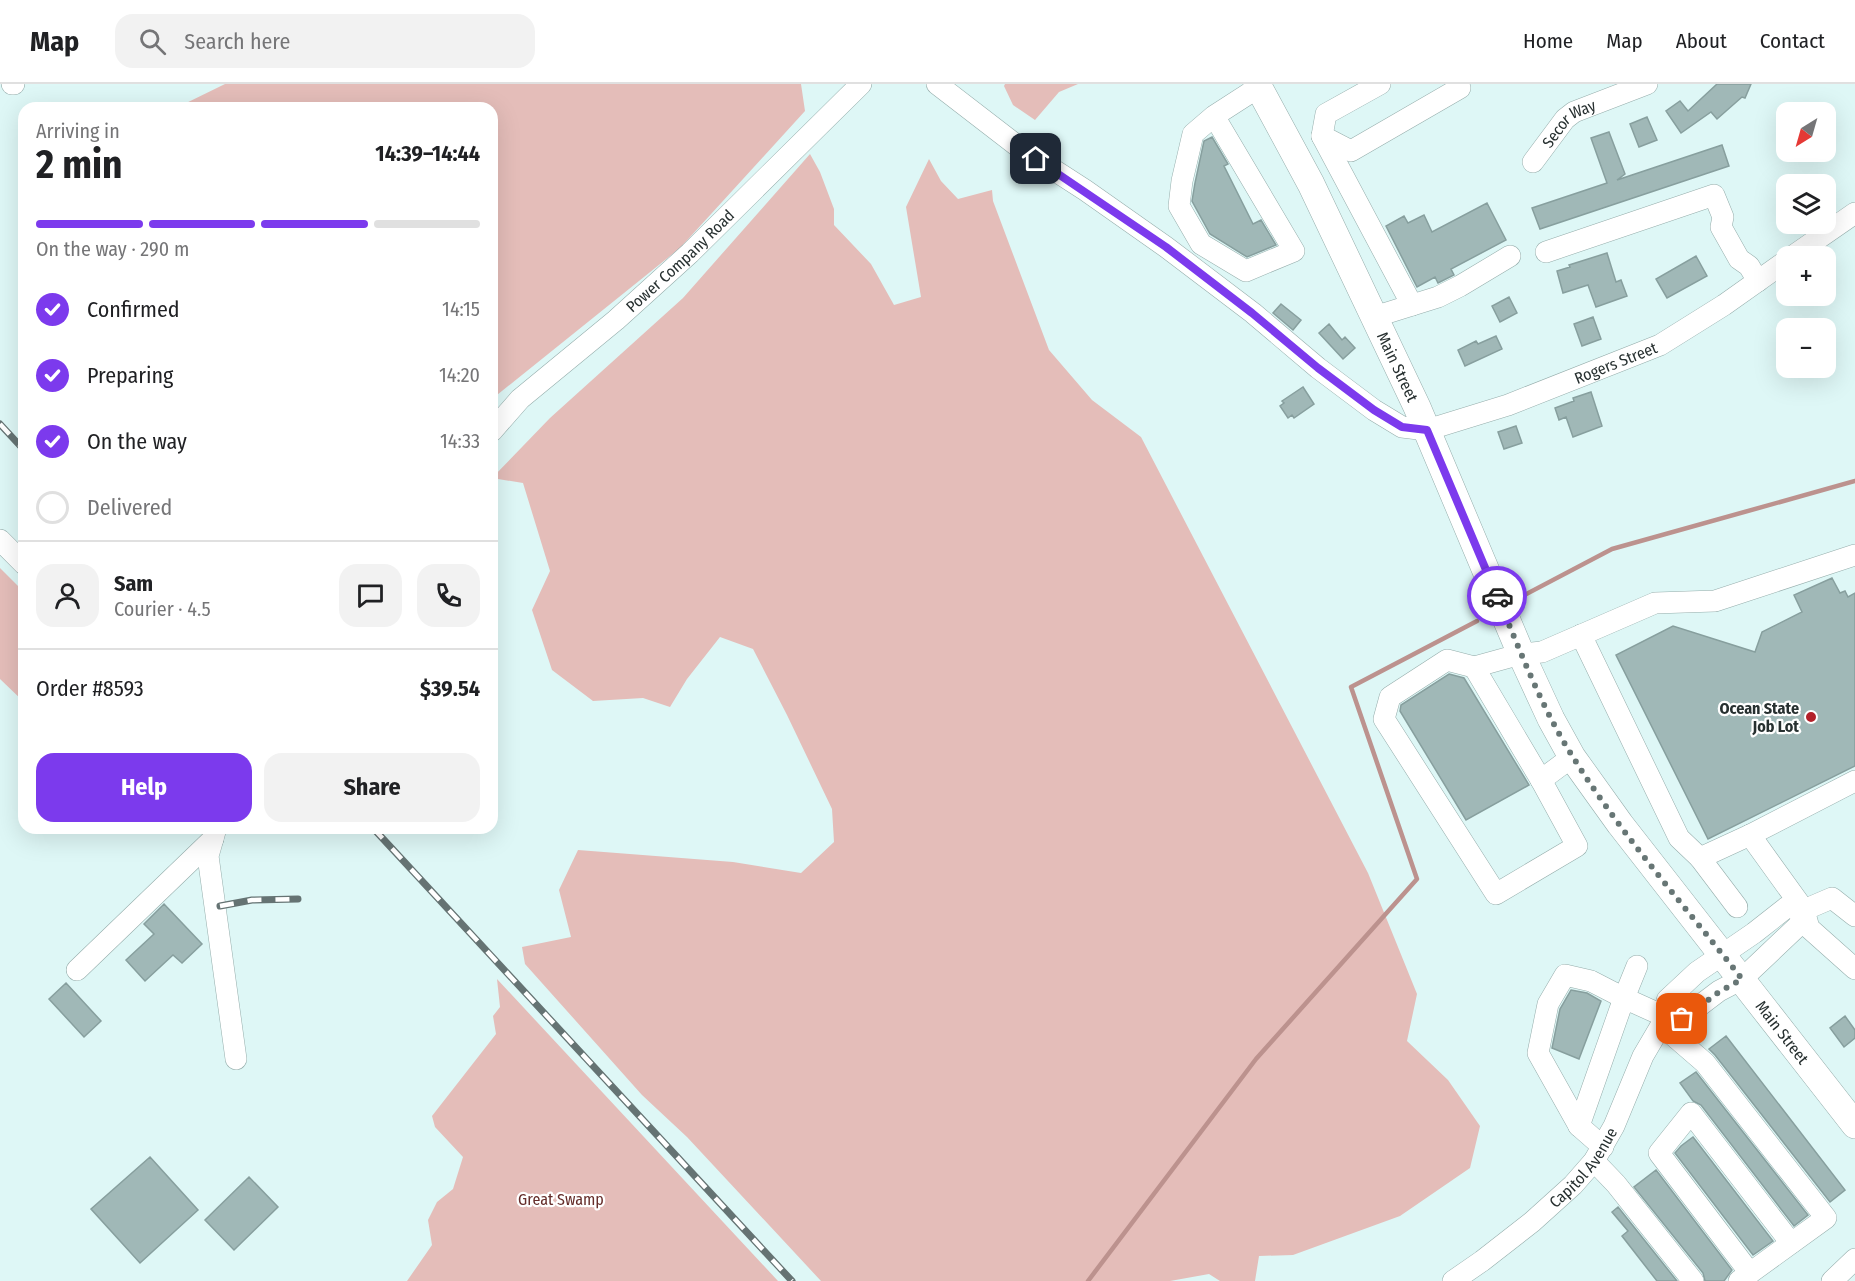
<!DOCTYPE html>
<meta charset="utf-8">
<style>
:root{--surface:#fff;--page:#f2f2f2;--text:#202124;--muted:#757577;--line:#e0e0e0;--accent:#7c3aed}
body{margin:0;font-family:"Fira Sans Condensed",sans-serif;background:var(--page);color:var(--text);height:100vh;display:flex;flex-direction:column;font-size:22px;white-space:nowrap}
*{box-sizing:border-box;margin:0}
p{font-size:20px;color:var(--muted)}
.icon{flex:none;width:33px;height:33px;fill:none;stroke:currentColor;stroke-width:2;stroke-linecap:round;stroke-linejoin:round}
.map{position:relative;flex:1;overflow:hidden}
.side{position:absolute;left:18px;top:18px;width:480px;height:732px;display:flex;flex-direction:column;background:var(--surface);border-radius:18px;box-shadow:0 6px 24px #0002}
.side>*{flex:none}
.needle{width:39px;rotate:217deg}
.tools{position:absolute;left:1776px;top:18px;display:grid;gap:12px}
.tools a{display:grid;place-items:center;width:60px;height:60px;border-radius:12px;background:var(--surface);box-shadow:0 6px 24px #0002;font-size:30px}
.pin{position:absolute;display:grid;place-items:center;width:51px;height:51px;color:#fff;margin:-26px;border-radius:12px;box-shadow:0 3px 9px #0006}
.courier{position:absolute;display:grid;place-items:center;width:60px;height:60px;margin:-30px;border:4px solid #7c3aed;border-radius:50%;background:#fff;color:#222;box-shadow:0 2px 8px #0007}
.overview em{font-style:normal;font-weight:700}
.overview div{display:flex;flex-direction:column-reverse}
.overview{display:flex;align-items:center;justify-content:space-between;height:102px;padding:0 18px}
h1{font-size:39px;font-weight:700;line-height:45px}
.bar{display:grid;grid-template-columns:repeat(4,1fr);gap:9px 6px;align-content:center;height:72px;padding:0 18px}
.bar i{height:8px;border-radius:4px;background:var(--line)}
.bar .active{background:var(--accent)}
.bar p{grid-column:span 4}
.line{display:flex;align-items:center;gap:15px;padding:0 18px;border-top:2px solid var(--line)}
.line div{flex:1}
.round{display:grid;place-items:center;flex:none;width:63px;height:63px;border-radius:18px;background:var(--page)}
ol{padding:0 18px;list-style:none}
li{display:flex;align-items:center;gap:18px;height:66px}
li p{margin-inline-start:auto}
li .icon{padding:6px;border-radius:50%;background:var(--accent);color:#fff;stroke-width:4}
li:last-child{color:var(--muted)}
li i{width:33px;height:33px;border:3px solid var(--line);border-radius:50%}
.cta{display:flex;gap:12px;margin-top:auto;padding:12px 18px}
.cta a{flex:1;height:69px;border-radius:18px;background:var(--accent);color:#fff;font-size:24px;font-weight:700;line-height:69px;text-align:center}
.cta a+a{background:var(--page);color:var(--text)}
header{display:flex;align-items:center;gap:36px;box-sizing:border-box;height:84px;padding:0 30px;background:var(--surface);border-bottom:2px solid var(--line)}
header strong{font-size:28px}
nav{display:flex;gap:33px;margin-inline-start:auto;font-size:21px}
.search{width:420px;height:54px;background:var(--page);display:flex;align-items:center;gap:15px;box-sizing:border-box;padding:0 21px;border-radius:18px;color:var(--muted);font-size:22px}
.map>svg:first-child{display:block}
</style>
<header>
<strong>Map</strong>
<div class="search"><svg class="icon" aria-label="search" viewBox="0 0 24 24"><circle cx="10" cy="10" r="6"/><path d="M15 15l6 6"/></svg>Search here</div>
<nav><a>Home</a><a>Map</a><a>About</a><a>Contact</a></nav>
</header>
<div class="map">
<svg width="1855" height="1197" viewBox="0 0 1855 1197">
<rect width="100%" height="100%" fill="#def7f6"/>
<path fill="#e4bdb9" d="M 225,0 L 801,0 L 805,27 L 680,164 L 492,315 L 492,24 L 176,24 Z
M 1005,0 L 1078,0 L 1059,8 L 1035,36 L 1013,21 L 1004,2 Z
M 810,70 L 820,88 L 834,125 L 834,141 L 871,180 L 894,221 L 921,213 L 906,123 L 929,75 L 941,97 L 958,115 L 992,106 L 993,117 L 1049,266 L 1092,316 L 1141,353 L 1368,789 L 1417,910 L 1407,957 L 1448,996 L 1480,1042 L 1470,1084 L 1400,1132 L 1293,1171 L 1259,1172 L 1255,1197 L 1220,1197 L 1209,1190 L 1170,1197 L 821,1197 L 687,1053 L 642,1011 L 525,880 L 522,863 L 571,853 L 559,806 L 578,766 L 733,778 L 801,789 L 834,758 L 832,725 L 787,631 L 753,565 L 720,553 L 687,595 L 670,623 L 643,614 L 593,617 L 552,586 L 532,526 L 550,487 L 523,399 L 492,394 L 550,334 L 683,214 Z
M 0,484 L 24,508 L 24,618 L 0,595 Z
M 497,895 L 778,1197 L 407,1197 L 432,1161 L 428,1136 L 437,1118 L 453,1105 L 463,1073 L 435,1043 L 432,1032 L 496,950 L 493,932 L 500,923 Z"/>
<g fill="none" stroke-linecap="round" stroke-linejoin="round">
<path stroke="#bc928e" stroke-width="4.5" d="M 1515,516 L 1612,465 L 1855,397
M 1088,1197 L 1256,975 L 1417,795 L 1351,603 L 1477,537"/>
</g>
<path fill="#a0b8b7" stroke="#879f9e" stroke-width="1.5" d="M 1717,0 L 1751,0 L 1745,14 L 1742,13 L 1717,35 L 1711,28 L 1681,49 L 1666,27 L 1680,17 L 1688,27 Z
M 1647,33 L 1657,56 L 1639,63 L 1630,40 Z
M 1609,48 L 1625,90 L 1617,96 L 1722,61 L 1729,82 L 1540,145 L 1532,124 L 1607,99 L 1591,54 Z
M 1212,53 L 1228,80 L 1224,82 L 1253,140 L 1261,136 L 1276,161 L 1247,173 L 1210,150 L 1192,117 L 1195,99 L 1204,57 Z
M 1487,119 L 1506,156 L 1451,185 L 1454,191 L 1438,199 L 1435,193 L 1417,203 L 1386,142 L 1404,132 L 1408,139 L 1424,131 L 1432,148 Z
M 1607,169 L 1616,198 L 1621,196 L 1627,212 L 1596,223 L 1588,201 L 1563,209 L 1557,187 L 1570,183 L 1569,181 Z
M 1696,172 L 1707,192 L 1667,214 L 1656,195 Z
M 1509,213 L 1517,229 L 1500,238 L 1492,222 Z
M 1281,220 L 1301,236 L 1293,246 L 1273,229 Z
M 1593,233 L 1601,255 L 1582,262 L 1574,240 Z
M 1329,240 L 1342,256 L 1345,253 L 1355,264 L 1343,275 L 1319,249 Z
M 1496,252 L 1502,265 L 1465,282 L 1458,266 L 1476,257 L 1478,260 Z
M 1303,303 L 1314,320 L 1294,334 L 1292,331 L 1288,334 L 1280,322 L 1284,319 L 1282,317 Z
M 1591,308 L 1602,342 L 1573,353 L 1566,333 L 1559,336 L 1555,324 L 1574,317 L 1573,314 Z
M 1516,342 L 1522,359 L 1504,365 L 1498,348 Z
M 1832,494 L 1840,509 L 1845,507 L 1848,513 L 1855,509 L 1855,682 L 1708,755 L 1616,571 L 1673,542 L 1755,568 L 1762,548 L 1802,528 L 1794,511 Z
M 1449,590 L 1464,594 L 1529,701 L 1466,736 L 1400,627 L 1401,621 Z
M 164,820 L 202,860 L 182,879 L 173,871 L 145,897 L 126,876 L 154,850 L 144,840 Z
M 66,899 L 101,937 L 84,953 L 49,915 Z
M 1571,906 L 1587,909 L 1601,917 L 1579,975 L 1552,964 L 1560,925 Z
M 1845,932 L 1855,946 L 1855,954 L 1844,963 L 1830,944 Z
M 1726,952 L 1845,1106 L 1830,1118 L 1715,971 L 1709,965 Z
M 1696,988 L 1808,1131 L 1794,1142 L 1701,1021 L 1693,1017 L 1680,999 Z
M 1693,1053 L 1773,1157 L 1753,1171 L 1675,1069 L 1681,1062 Z
M 150,1073 L 198,1126 L 140,1179 L 91,1125 Z
M 1656,1086 L 1732,1186 L 1724,1197 L 1705,1197 L 1703,1189 L 1634,1103 Z
M 249,1093 L 278,1123 L 234,1166 L 205,1136 Z
M 1618,1123 L 1677,1197 L 1657,1197 L 1622,1152 L 1628,1147 L 1612,1128 Z"/>
<g fill="none" stroke-linecap="round" stroke-linejoin="round">
<g stroke="#95adab" stroke-width="22">
<g id="minor">
<path d="M 12,0 L 14,0"/>
<path id="s1" d="M 937,0 L 1020,64 L 1085,106 L 1166,163 L 1253,229 L 1318,284 L 1374,326 L 1402,343 L 1427,346 L 1508,321 L 1660,261 L 1724,221 L 1786,177"/>
<path d="M 1380,0 L 1326,30 L 1322,52 L 1412,221"/>
<path d="M 1214,32 L 1193,50 L 1182,97 L 1179,122 L 1201,160 L 1246,187 L 1294,167 L 1214,32 L 1259,3"/>
<path d="M 1322,52 L 1351,67 L 1460,4 L 1458,0"/>
<path id="s2" d="M 1533,78 L 1565,35 L 1574,28 L 1647,0"/>
<path d="M 1546,168 L 1714,111 L 1723,133 L 1721,143 L 1739,175 L 1749,182 L 1758,197"/>
<path d="M 1793,172 L 1855,129"/>
<path d="M 1374,233 L 1438,213 L 1460,202 L 1510,172"/>
<path id="s3" d="M 492,347 L 520,315 L 616,236 L 690,169 L 861,0"/>
<path d="M 0,456 L 24,480"/>
<path d="M 1581,551 L 1679,754 L 1700,774 L 1750,751 L 1855,697"/>
<path d="M 1474,583 L 1447,576 L 1390,613 L 1384,635 L 1496,810 L 1577,762 L 1541,696"/>
<path d="M 1572,673 L 1541,696 L 1474,583 L 1521,570 L 1542,568 L 1655,519 L 1715,517 L 1855,471"/>
<path d="M 216,744 L 208,772 L 236,975"/>
<path d="M 1750,751 L 1804,826 L 1809,844 L 1855,885"/>
<path d="M 1700,774 L 1737,823"/>
<path d="M 77,886 L 213,755"/>
<path d="M 1661,941 L 1705,979 L 1826,1134 L 1739,1197"/>
<path d="M 1579,1042 L 1538,969 L 1548,920 L 1565,891 L 1591,897 L 1624,914 L 1637,882"/>
<path d="M 1603,1063 L 1579,1042 L 1624,914 L 1666,933 L 1682,935 L 1719,907 L 1742,895 L 1799,841 L 1804,826"/>
<path d="M 1594,1077 L 1616,1100 L 1693,1197"/>
<path d="M 1750,1189 L 1659,1069 L 1691,1029 L 1791,1159"/>
<path id="s4" d="M 1453,1197 L 1482,1177 L 1532,1138 L 1573,1101 L 1594,1077 L 1614,1042 L 1643,972 L 1666,933 L 1667,916 L 1697,888 L 1754,849 L 1787,823 L 1804,826 L 1832,814 L 1855,832"/>
<path d="M 1832,1197 L 1855,1175"/>
</g>
</g>
<g stroke="#95adab" stroke-width="28">
<g id="major">
<path id="s5" d="M 1257,0 L 1311,100 L 1417,323 L 1521,570 L 1551,635 L 1572,673 L 1620,740 L 1855,1041"/>
</g>
</g>
<use href="#minor" stroke="#fff" stroke-width="21"/>
<use href="#major" stroke="#fff" stroke-width="27"/>
<g stroke="#657373" stroke-width="7">
<path id="rail" d="M 0,340 L 24,366
M 373,744 L 792,1197
M 220,822 L 252,816 L 298,815"/>
</g>
<use href="#rail" stroke="#fff" stroke-width="4.5" stroke-dasharray="14" stroke-linecap="butt"/>
</g>
<g fill="none" stroke-linecap="round" stroke-linejoin="round">
<path stroke="#677675" stroke-width="6" stroke-dasharray="0 10.8" d="M 1497,512 C 1520,566 1541,623 1573,673 C 1622,752 1685,822 1742,895 L 1719,908 L 1682,935"/>
<path stroke="#7c3aed" stroke-width="8" d="M 1036,75 L 1166,163 L 1252,229 L 1318,284 L 1374,326 L 1402,343 L 1427,346 L 1497,512"/>
</g>
<circle fill="#b22029" stroke="#fff" stroke-width="2" cx="1811" cy="633" r="6"/>
<g text-anchor="middle" stroke-width="4.5" stroke-linejoin="round" paint-order="stroke">
<g font-size="16" fill="#273030" stroke="#fff">
<text dy="6" stroke="none"><textPath href="#s2" startOffset="54">Secor Way</textPath></text>
<text dy="6" stroke="none"><textPath href="#s3" startOffset="254">Power Company Road</textPath></text>
<text dy="6" stroke="none"><textPath href="#s1" startOffset="804">Rogers Street</textPath></text>
<text dy="6" stroke="none"><textPath href="#s5" startOffset="316">Main Street</textPath></text>
<text dy="6" stroke="none"><textPath href="#s5" startOffset="1090">Main Street</textPath></text>
<text dy="6" stroke="none"><textPath href="#s4" startOffset="174">Capitol Avenue</textPath></text>
</g>
<g font-size="16" font-weight="bold" fill="#273030" stroke="#fff" text-anchor="end">
<text x="1799" y="630">Ocean State<tspan x="1799" dy="18">Job Lot</tspan></text>
</g>
<g font-size="16" fill="#652d2a" stroke="#fff">
<text x="561" y="1121">Great Swamp</text>
</g>
</g>
</svg>
<div class="tools">
<a><svg class="needle" viewBox="-14 -14 28 28"><path d="M0-13l5 13h-10z" fill="#e53935"/><path d="M0 13l5-13h-10z" fill="#757577"/></svg></a>
<a><svg class="icon" aria-label="layers" viewBox="0 0 24 24"><path d="M12 4l9 5-9 5-9-5zM3 14l9 5 9-5"/></svg></a>
<a>+</a>
<a>−</a>
</div>
<div class="pin" style="left:1682px;top:935px;background:#ea580c"><svg class="icon" aria-label="bag" viewBox="0 0 24 24"><path d="M5 8h14l-1 12H6zM9 8a3 3 0 0 1 6 0"/></svg></div>
<div class="pin" style="left:1036px;top:75px;background:#1f2937"><svg class="icon" aria-label="home" viewBox="0 0 24 24"><path d="M3 11l9-7 9 7M6 9v11h12V9"/></svg></div>
<div class="courier" style="left:1497px;top:512px"><svg class="icon" aria-label="car" viewBox="0 0 24 24"><path d="M5 17H2v-5l4-1 3-4h7l3 4 3 1v5h-3M9 17h6M6 11h13"/><circle cx="7" cy="17" r="2"/><circle cx="17" cy="17" r="2"/></svg></div>
<section class="side">
<div class="overview"><div><h1>2 min</h1><p>Arriving in</p></div><em>14:39–14:44</em></div>
<div class="bar"><i class="active"></i><i class="active"></i><i class="active"></i><i></i><p>On the way · 290 m</p></div>
<ol>
<li><svg class="icon" aria-label="check" viewBox="0 0 24 24"><path d="M5 12l5 5 9-10"/></svg>Confirmed<p>14:15</p></li>
<li><svg class="icon" aria-label="check" viewBox="0 0 24 24"><path d="M5 12l5 5 9-10"/></svg>Preparing<p>14:20</p></li>
<li><svg class="icon" aria-label="check" viewBox="0 0 24 24"><path d="M5 12l5 5 9-10"/></svg>On the way<p>14:33</p></li>
<li><i></i>Delivered</li>
</ol>
<div class="line" style="height:108px"><a class="round"><svg class="icon" aria-label="person" viewBox="0 0 24 24"><circle cx="12" cy="8" r="4"/><path d="M4 21q1-7 8-7t8 7"/></svg></a><div><b>Sam</b><p>Courier · 4.5</p></div><a class="round"><svg class="icon" aria-label="chat" viewBox="0 0 24 24"><path d="M4 5h16v11H9l-5 4z"/></svg></a><a class="round"><svg class="icon" aria-label="phone" viewBox="0 0 24 24"><path d="M5 4h4l2 5-3 2q2 4 5 5l2-3 5 2v4C11 20 4 13 5 4z"/></svg></a></div>
<div class="line" style="height:78px"><div>Order #8593</div><b>$39.54</b></div>
<div class="cta"><a>Help</a><a>Share</a></div>
</section>
</div>
